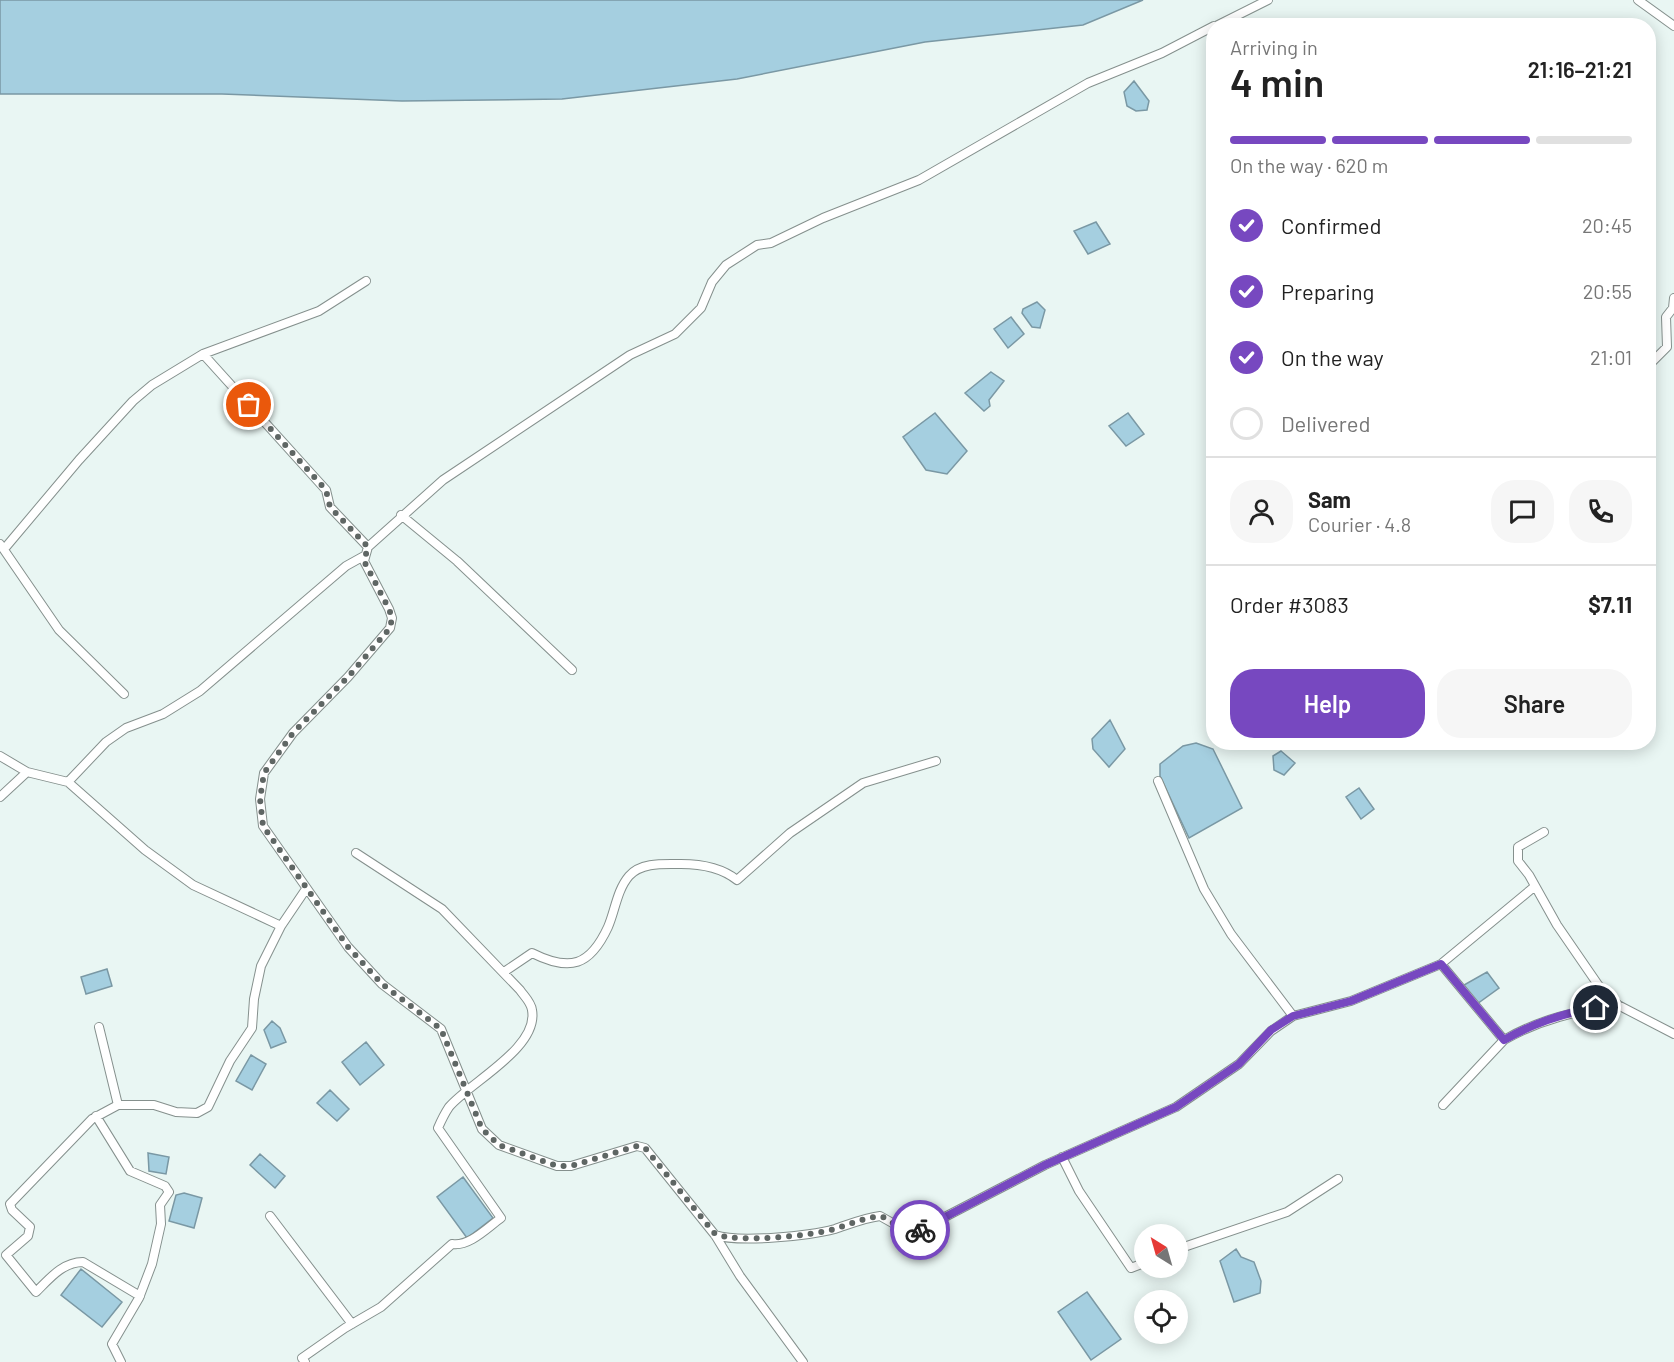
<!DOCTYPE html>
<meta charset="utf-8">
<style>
:root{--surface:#fff;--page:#f6f6f6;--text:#222;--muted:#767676;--line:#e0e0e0;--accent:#7748c0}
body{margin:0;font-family:Barlow,sans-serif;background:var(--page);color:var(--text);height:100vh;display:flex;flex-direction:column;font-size:22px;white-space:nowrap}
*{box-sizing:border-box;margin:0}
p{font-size:20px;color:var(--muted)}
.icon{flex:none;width:33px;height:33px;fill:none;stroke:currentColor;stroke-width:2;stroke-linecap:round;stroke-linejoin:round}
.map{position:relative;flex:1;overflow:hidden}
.details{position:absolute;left:1206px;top:18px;width:450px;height:732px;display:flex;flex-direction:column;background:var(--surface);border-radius:24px;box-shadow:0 3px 15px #0003}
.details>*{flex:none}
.needle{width:39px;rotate:323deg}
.controls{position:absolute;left:1134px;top:1224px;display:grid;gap:12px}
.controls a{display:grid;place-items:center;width:54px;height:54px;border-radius:50%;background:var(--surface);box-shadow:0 3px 15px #0003;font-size:30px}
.pin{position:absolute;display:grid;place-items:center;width:51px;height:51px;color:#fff;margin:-26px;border:3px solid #fff;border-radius:50%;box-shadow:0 2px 6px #0007}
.courier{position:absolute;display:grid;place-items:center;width:60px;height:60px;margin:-30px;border:4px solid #7748c0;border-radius:50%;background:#fff;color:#222;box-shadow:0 2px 8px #0007}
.overview em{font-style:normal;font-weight:600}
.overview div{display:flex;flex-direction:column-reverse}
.overview{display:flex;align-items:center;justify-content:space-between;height:102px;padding:0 24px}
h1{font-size:39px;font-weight:600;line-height:45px}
.bar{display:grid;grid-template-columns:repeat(4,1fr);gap:9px 6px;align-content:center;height:72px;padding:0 24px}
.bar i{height:8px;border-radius:4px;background:var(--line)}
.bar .current{background:var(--accent)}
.bar p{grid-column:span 4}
.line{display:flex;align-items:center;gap:15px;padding:0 24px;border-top:2px solid var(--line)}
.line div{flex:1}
.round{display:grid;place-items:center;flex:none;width:63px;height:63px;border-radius:24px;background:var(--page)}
ol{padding:0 24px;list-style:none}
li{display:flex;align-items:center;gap:18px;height:66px}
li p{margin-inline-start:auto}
li .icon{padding:6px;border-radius:50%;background:var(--accent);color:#fff;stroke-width:4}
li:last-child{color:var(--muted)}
li i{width:33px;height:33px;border:3px solid var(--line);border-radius:50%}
.primary-button{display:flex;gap:12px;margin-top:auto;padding:12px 24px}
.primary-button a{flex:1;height:69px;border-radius:24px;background:var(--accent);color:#fff;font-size:24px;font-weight:600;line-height:69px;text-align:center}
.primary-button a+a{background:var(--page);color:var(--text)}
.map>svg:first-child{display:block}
</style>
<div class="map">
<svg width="1674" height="1362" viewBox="0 0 1674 1362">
<rect width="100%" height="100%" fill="#e9f6f3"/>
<path fill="#a5cfe0" stroke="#7a98a4" stroke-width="1.5" d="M 0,0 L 1143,0 L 1083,25 L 925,42 L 737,79 L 562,99 L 402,101 L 222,94 L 0,94 Z
M 1134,81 L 1149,101 L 1147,110 L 1136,111 L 1127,106 L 1124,92 Z
M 1096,222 L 1110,244 L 1088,254 L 1074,231 Z
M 1037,302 L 1045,310 L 1040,328 L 1032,327 L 1022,313 L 1023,309 Z
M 1011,317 L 1024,334 L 1008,348 L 994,329 Z
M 991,372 L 1004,381 L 989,400 L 990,406 L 984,411 L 965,393 Z
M 935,413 L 967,451 L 947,474 L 926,470 L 903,437 Z
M 1128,413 L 1144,434 L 1126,446 L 1109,426 Z
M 1110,720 L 1125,749 L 1109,767 L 1093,749 L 1092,739 Z
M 1196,743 L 1213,749 L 1242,808 L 1189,838 L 1160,776 L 1160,764 L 1183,746 Z
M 1281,751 L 1295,763 L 1284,775 L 1274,770 L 1273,756 Z
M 1359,788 L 1374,809 L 1361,819 L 1346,797 Z
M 107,969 L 112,986 L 86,994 L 81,977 Z
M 1487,972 L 1499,988 L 1477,1004 L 1464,985 Z
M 272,1021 L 280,1028 L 286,1042 L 271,1048 L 264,1030 Z
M 366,1042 L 384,1065 L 360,1085 L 342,1062 Z
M 251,1055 L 266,1064 L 252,1090 L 236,1081 Z
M 330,1090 L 349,1109 L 337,1121 L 317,1103 Z
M 148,1153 L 169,1157 L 166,1174 L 149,1171 Z
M 260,1154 L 285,1176 L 275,1188 L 250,1165 Z
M 463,1177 L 493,1218 L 467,1238 L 437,1197 Z
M 184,1193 L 202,1198 L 194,1228 L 169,1221 L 176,1195 Z
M 1236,1249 L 1241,1257 L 1254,1262 L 1261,1281 L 1260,1293 L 1234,1302 L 1220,1261 Z
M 81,1269 L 122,1302 L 102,1327 L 61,1295 Z
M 1087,1292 L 1121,1339 L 1091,1360 L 1058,1312 Z"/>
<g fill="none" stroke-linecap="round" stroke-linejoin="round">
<g stroke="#85908d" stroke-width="10">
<path id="minor" d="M 1638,0 L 1674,26
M 1216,26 L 1268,0
M 203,354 L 326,490 L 330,507 L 368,547
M 1648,366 L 1667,347 L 1666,317 L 1673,308 L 1674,298
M 401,515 L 457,561 L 572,670
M 0,544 L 59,630 L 124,694
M 5,548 L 79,460 L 133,401 L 152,385 L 203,354 L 319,311 L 366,281
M 0,756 L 27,772 L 68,782 L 145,850 L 193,885 L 281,926
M 1158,781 L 1204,889 L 1231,934 L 1293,1016 L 1351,1001 L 1441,964 L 1534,887
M 68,782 L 106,742 L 126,728 L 163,714 L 200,691 L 346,566 L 364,556
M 0,797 L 27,772
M 1544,832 L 1518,847 L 1518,861 L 1529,875 L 1557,925 L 1601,989 L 1618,1005 L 1674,1034
M 1441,964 L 1504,1040 C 1540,1019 1577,1011 1618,1005
M 504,972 L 532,953 C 570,972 590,966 608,927 C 615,911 617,890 629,876 C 641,862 664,864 681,864 C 701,864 722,868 737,880 L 790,833 L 863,783 L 936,761
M 99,1027 L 118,1105
M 1443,1105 L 1504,1040
M 96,1116 L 130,1171 L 165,1186 L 169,1192 L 160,1205 L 161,1224 L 152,1264 L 139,1298 L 112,1344 L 121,1362
M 1062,1157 L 1079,1191 L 1131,1268 L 1144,1263
M 270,1216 L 352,1324
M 715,1235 C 739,1243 809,1236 835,1229 C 850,1224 864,1218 880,1216 L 912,1234 L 1045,1165 L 1176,1107 L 1239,1064 L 1271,1031 L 1293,1016
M 1178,1249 L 1287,1212 L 1338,1179
M 140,1296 L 83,1262 C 63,1262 50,1278 36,1292 L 6,1255 L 28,1236 L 30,1227 L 12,1210 L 10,1204 L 92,1119 L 118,1105 L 154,1105 L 176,1112 L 197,1113 L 208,1107 L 230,1061 L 252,1028 L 254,999 L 261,966 L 281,926 L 306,889
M 305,1362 L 302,1358 L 345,1328 L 381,1307 L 452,1244 C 469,1247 487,1228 501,1218 L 438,1128 C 441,1121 445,1113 449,1107 C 470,1082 539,1048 532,1010 C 531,1002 524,996 520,990 L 442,909 L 356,853
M 803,1362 L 740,1276 L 715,1235 L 645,1148 L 637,1146 L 571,1166 L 557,1166 L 499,1145 L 482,1129 L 441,1029 L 382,984 L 348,947 L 263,826 L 260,799 L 264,773 L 293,733 L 348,677 L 390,628 L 392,618 L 389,609 L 364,561 L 368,547 L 443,480 L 630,355 L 675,334 L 701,308 L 712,282 L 726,265 L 757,245 L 771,243 L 823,218 L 919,180 L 1088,83 L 1162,53 L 1214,26"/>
</g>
<use href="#minor" stroke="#fff" stroke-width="8"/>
</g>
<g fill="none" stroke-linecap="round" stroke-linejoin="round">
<path stroke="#5f6664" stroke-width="6" stroke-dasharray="0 10.8" d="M 249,405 L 326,490 L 330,507 L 368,547 L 364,561 L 389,609 L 392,618 L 390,628 L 348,677 L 293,733 L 264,773 L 260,799 L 263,826 L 348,947 L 382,984 L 441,1029 L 482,1129 L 499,1145 L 557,1166 L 571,1166 L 637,1146 L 645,1148 L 715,1234 C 739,1243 809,1236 835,1229 C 850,1224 864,1218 880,1216 C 895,1221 904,1237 920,1230"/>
<path stroke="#7748c0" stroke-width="8" d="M 920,1230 L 1045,1165 L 1176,1107 L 1239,1064 L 1271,1030 L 1293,1016 L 1351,1001 L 1441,964 L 1504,1040 C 1532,1024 1563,1013 1596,1008"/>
</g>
</svg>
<div class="controls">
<a><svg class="needle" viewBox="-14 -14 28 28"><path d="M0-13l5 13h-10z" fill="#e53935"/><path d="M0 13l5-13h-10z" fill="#767676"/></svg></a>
<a><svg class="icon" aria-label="locate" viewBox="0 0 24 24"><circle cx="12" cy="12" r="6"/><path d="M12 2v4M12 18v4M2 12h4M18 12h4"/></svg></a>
</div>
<div class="pin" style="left:249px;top:405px;background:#ea580c"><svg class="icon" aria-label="bag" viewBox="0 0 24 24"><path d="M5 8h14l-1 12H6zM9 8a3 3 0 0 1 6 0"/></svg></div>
<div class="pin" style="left:1596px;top:1008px;background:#1f2937"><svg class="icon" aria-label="home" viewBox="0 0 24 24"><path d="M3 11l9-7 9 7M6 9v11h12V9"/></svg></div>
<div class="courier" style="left:920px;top:1230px"><svg class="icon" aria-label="bike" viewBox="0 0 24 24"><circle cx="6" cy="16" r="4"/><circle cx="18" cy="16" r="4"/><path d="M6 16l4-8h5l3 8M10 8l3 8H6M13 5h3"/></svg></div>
<section class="details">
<div class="overview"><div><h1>4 min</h1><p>Arriving in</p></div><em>21:16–21:21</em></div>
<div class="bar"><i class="current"></i><i class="current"></i><i class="current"></i><i></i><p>On the way · 620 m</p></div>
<ol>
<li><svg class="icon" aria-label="check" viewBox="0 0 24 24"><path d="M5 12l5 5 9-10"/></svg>Confirmed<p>20:45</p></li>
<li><svg class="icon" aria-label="check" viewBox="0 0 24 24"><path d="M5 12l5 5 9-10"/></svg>Preparing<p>20:55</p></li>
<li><svg class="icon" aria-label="check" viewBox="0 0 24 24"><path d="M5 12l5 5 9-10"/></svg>On the way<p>21:01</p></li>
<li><i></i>Delivered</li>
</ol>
<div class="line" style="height:108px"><a class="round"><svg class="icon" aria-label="person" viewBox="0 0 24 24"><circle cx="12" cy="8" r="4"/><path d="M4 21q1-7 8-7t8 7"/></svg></a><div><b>Sam</b><p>Courier · 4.8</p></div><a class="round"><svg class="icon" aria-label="chat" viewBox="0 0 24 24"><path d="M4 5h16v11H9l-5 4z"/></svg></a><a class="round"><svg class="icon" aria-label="phone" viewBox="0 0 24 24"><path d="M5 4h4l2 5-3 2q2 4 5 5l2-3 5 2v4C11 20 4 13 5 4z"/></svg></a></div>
<div class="line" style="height:78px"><div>Order #3083</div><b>$7.11</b></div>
<div class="primary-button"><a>Help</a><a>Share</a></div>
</section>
</div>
